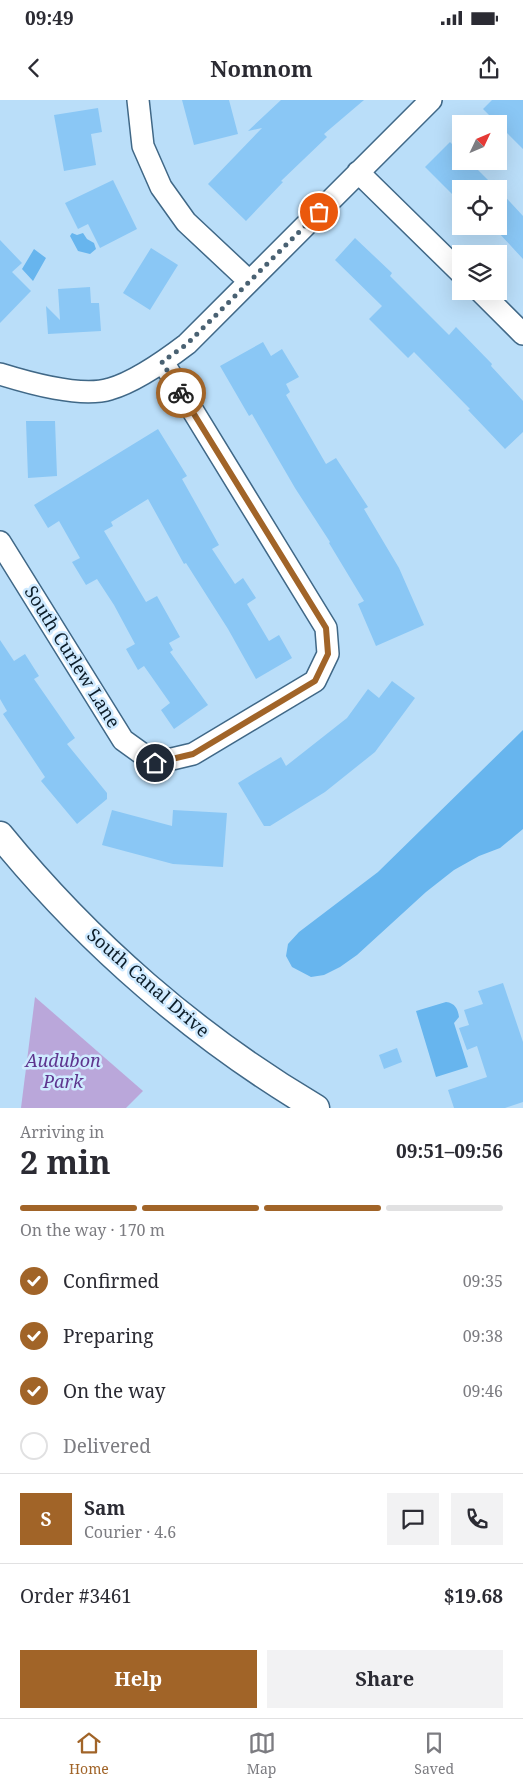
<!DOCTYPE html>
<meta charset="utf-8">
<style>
:root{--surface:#fff;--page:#f2f2f3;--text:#2b2b33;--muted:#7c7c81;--line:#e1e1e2;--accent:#a16428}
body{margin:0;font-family:"Noto Serif",serif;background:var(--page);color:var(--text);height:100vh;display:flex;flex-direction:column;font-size:19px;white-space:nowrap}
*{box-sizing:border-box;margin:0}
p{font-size:16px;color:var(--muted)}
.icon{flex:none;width:28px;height:28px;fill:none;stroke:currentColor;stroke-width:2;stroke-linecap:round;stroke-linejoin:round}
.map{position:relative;height:1008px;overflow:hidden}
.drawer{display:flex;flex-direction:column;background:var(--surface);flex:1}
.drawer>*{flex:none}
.needle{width:32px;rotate:46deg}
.controls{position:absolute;left:452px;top:15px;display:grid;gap:10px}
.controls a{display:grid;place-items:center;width:55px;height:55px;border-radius:0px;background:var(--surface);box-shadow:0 5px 20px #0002;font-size:25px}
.pin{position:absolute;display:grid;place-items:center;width:42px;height:42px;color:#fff;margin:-21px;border:2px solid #fff;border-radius:50%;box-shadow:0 1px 5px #0007}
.courier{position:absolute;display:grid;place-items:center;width:50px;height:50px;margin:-25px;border:4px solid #a16428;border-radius:50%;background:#fff;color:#222;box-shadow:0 1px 6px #0007}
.overview em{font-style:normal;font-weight:700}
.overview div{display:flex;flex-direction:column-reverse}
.overview{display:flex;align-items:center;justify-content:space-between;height:85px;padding:0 20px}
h1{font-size:32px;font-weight:700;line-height:38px}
.bar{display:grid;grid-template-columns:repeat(4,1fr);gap:8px 5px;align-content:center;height:60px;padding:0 20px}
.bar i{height:6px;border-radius:4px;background:var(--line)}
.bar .current{background:var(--accent)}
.bar p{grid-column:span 4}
.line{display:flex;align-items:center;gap:12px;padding:0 20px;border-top:1px solid var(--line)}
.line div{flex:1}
.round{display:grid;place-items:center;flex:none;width:52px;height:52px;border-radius:0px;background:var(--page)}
ol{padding:0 20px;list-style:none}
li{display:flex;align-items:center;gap:15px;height:55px}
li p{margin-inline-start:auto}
li .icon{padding:5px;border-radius:50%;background:var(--accent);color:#fff;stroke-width:4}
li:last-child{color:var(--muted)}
li i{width:28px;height:28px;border:2px solid var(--line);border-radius:50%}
.cta{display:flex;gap:10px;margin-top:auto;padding:10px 20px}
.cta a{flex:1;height:58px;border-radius:0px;background:var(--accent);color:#fff;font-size:20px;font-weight:700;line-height:58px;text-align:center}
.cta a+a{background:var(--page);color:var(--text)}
.status{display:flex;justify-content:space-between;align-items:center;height:35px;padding:0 25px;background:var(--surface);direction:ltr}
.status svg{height:14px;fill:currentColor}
header{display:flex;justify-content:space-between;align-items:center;height:65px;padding:0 20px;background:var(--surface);font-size:22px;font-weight:700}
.tabs{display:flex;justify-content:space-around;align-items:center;height:70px;border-top:1px solid var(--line);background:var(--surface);font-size:14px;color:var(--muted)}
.tabs a{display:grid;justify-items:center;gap:2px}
.tabs .current{color:var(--accent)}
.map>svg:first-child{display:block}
</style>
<div class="status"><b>09:49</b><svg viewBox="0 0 49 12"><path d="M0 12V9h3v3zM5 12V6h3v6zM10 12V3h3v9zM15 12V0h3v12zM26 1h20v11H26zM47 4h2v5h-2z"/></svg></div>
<header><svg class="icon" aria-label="back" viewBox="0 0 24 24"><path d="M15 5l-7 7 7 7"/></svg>Nomnom<svg class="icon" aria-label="share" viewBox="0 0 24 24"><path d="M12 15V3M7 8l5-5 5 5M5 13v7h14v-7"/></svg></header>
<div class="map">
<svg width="523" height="1008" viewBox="0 0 523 1008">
<rect width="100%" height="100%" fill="#badef9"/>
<path fill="#baa7da" d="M 35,897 L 143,991 L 126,1008 L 21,1008 Z"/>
<path fill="#67b5ee" d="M 72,133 L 77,135 L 83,133 L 87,139 L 94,143 L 96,149 L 90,154 L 78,151 L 70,136 Z
M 34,149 L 46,158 L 33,181 L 22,169 Z
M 523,630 L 523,729 L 500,748 L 479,756 L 454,770 L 426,792 L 357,855 L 340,867 L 324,875 L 311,877 L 292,867 L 286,856 L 288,844 L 299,832 L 378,772 Z
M 446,902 C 455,903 458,909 459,917 L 454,923 L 468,967 L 436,977 L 416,911 Z"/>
<path fill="#8ac7f5" d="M 182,0 L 229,0 L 238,34 L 194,45 Z
M 281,0 L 364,0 L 324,34 L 327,37 L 281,81 L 283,82 L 246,121 L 208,84 L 262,28 L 248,31 Z
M 492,0 L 523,0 L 523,49 L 483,9 Z
M 98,8 L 102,32 L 91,34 L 96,65 L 64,71 L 54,15 Z
M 450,42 L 461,53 L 461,61 L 469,61 L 497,89 L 461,89 L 461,103 L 425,67 Z
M 113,80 L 137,129 L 100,148 L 88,124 L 78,129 L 65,103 Z
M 499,90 L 523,116 L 523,159 L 499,133 Z
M 355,138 L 392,173 L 390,176 L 449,235 L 456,227 L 492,264 L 491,266 L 523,301 L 523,332 L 505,349 L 468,310 L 470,309 L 414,252 L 408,258 L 369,219 L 382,206 L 335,160 Z
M 0,140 L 22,163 L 12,172 L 31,191 L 0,223 Z
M 151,148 L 178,165 L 150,210 L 123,193 Z
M 90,187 L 91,203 L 99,203 L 101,231 L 48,234 L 46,206 L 60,220 L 58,189 Z
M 263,242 L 271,256 L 282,249 L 299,277 L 286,284 L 290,292 L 286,295 L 326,364 L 336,358 L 368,407 L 364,409 L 399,468 L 424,525 L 376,546 L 358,504 L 364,501 L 329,443 L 330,442 L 295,388 L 252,314 L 249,316 L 220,266 Z
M 26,321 L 55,321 L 57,376 L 28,378 Z
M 158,329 L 187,376 L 182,379 L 219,445 L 212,449 L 235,484 L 243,478 L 256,498 L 247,504 L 269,541 L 279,535 L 292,558 L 256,579 L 228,529 L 186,463 L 184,464 L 148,399 L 111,422 L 113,426 L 104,431 L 146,502 L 157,496 L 180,537 L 169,543 L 173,550 L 170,552 L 208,605 L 174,629 L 161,610 L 170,603 L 144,566 L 138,570 L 126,549 L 135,544 L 114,505 L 97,479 L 86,485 L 72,462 L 80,458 L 59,421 L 48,428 L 34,405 Z
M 0,540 L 14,561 L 25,554 L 39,576 L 34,579 L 75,638 L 67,644 L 107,693 L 107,699 L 77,724 L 41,681 L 45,677 L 3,614 L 7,611 L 0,599 Z
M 392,581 L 415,598 L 375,652 L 325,692 L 270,726 L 264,726 L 238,683 L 281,657 L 286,666 L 347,618 L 368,589 L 379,598 Z
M 112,710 L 172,726 L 173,710 L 227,713 L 223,767 L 173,764 L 102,745 Z
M 503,883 L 523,942 L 523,1002 L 505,1008 L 454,1008 L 448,990 L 487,977 L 477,946 L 467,950 L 459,928 L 469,925 L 464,910 L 483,904 L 478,891 Z
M 397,948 L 402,962 L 384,969 L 379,955 Z"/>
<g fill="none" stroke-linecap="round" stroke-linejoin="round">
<g stroke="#406887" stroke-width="24">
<path id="minor" d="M 138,0 L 143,46 L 161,87 L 186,122 L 249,181
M 358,72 L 461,173
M 480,191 L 523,234
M 0,274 C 29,283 81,298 110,289 C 135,282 166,260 187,244 L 431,0
M 0,442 L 123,640 L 155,663 L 193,654 L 315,581 L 328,554 L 326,528 L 163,262"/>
</g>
<g stroke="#406887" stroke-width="29">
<path id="tertiary" d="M 0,735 C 88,843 196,937 316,1008"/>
</g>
<use href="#minor" stroke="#fff" stroke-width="21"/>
<use href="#tertiary" stroke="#fff" stroke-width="26"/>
</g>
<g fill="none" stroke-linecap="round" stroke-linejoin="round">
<path stroke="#496172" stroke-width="5" stroke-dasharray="0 9" d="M 181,293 L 162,262 L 187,244 L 319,112"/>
<path stroke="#a16428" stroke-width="6" d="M 155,663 L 193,654 L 315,581 L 328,554 L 326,528 L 181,293"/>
</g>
<g text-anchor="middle" stroke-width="5" stroke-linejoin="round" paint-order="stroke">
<g font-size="18" fill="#0c1d29" stroke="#cfeaff">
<text transform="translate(72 557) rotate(58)" y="6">South Curlew Lane</text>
<text transform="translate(148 883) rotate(41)" y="6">South Canal Drive</text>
</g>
<g font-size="18" font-style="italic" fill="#5e358e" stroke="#cfeaff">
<text x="63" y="967">Audubon<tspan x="63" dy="21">Park</tspan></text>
</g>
</g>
</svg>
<div class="controls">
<a><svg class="needle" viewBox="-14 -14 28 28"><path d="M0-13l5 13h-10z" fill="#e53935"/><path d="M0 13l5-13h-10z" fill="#7c7c81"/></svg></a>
<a><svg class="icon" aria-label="locate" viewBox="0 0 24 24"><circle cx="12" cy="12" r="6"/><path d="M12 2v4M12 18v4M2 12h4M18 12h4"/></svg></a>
<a><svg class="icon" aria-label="layers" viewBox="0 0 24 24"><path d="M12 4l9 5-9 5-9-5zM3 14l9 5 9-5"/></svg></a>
</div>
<div class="pin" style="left:319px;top:112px;background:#ea580c"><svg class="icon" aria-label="bag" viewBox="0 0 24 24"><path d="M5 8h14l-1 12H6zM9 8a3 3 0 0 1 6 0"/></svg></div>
<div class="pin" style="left:155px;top:663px;background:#1f2937"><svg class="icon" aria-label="home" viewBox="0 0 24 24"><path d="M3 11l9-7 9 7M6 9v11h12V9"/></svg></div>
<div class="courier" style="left:181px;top:293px"><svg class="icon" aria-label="bike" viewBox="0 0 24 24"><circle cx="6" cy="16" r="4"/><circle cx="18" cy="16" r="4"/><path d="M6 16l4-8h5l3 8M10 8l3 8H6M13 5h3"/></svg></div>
</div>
<section class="drawer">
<div class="overview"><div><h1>2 min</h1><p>Arriving in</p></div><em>09:51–09:56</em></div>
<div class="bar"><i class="current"></i><i class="current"></i><i class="current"></i><i></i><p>On the way · 170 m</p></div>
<ol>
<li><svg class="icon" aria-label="check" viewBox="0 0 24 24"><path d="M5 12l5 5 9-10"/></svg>Confirmed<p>09:35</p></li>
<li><svg class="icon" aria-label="check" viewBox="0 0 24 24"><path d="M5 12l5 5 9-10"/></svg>Preparing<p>09:38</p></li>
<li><svg class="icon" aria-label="check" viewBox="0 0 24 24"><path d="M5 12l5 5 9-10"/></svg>On the way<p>09:46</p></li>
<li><i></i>Delivered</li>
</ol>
<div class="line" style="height:90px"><b class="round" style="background:var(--accent);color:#fff">S</b><div><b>Sam</b><p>Courier · 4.6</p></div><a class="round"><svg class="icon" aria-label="chat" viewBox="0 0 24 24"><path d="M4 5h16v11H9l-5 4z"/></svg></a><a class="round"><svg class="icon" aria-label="phone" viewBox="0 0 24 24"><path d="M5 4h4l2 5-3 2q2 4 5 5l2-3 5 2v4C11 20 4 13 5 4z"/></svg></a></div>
<div class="line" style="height:65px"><div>Order #3461</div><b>$19.68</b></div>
<div class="cta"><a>Help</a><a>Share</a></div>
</section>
<nav class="tabs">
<a class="current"><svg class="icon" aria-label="home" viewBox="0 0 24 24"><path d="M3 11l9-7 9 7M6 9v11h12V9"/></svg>Home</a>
<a><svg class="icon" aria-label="map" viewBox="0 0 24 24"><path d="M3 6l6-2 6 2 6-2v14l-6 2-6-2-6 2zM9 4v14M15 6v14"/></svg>Map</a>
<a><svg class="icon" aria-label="saved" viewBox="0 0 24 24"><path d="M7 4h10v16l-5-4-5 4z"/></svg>Saved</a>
</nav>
